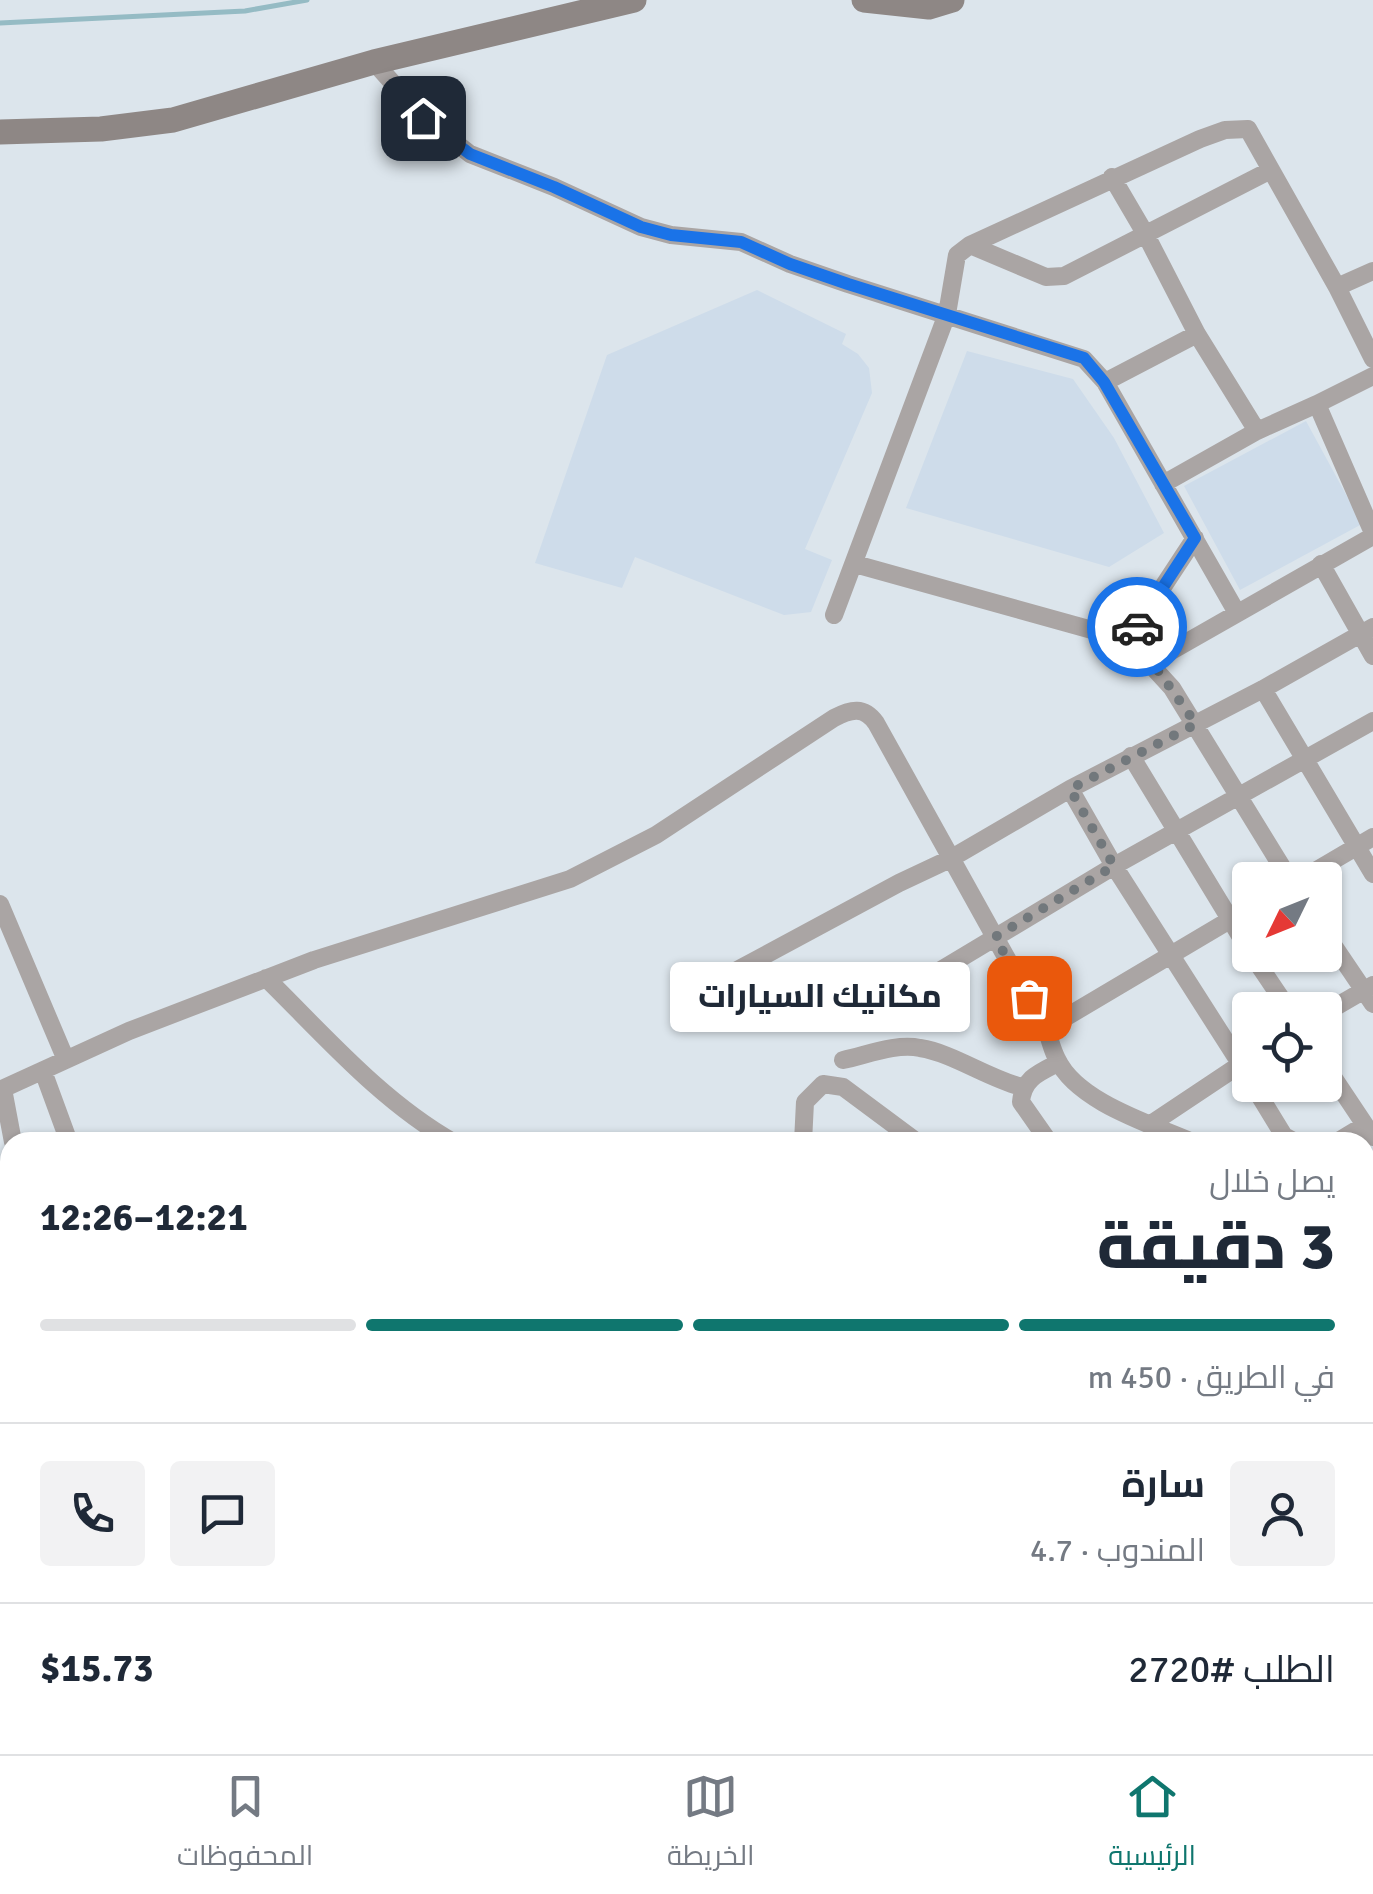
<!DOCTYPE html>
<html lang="ar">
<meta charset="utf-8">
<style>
:root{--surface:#fff;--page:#f2f2f3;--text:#1f2937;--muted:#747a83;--line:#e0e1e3;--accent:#0f766e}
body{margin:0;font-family:Signika,Cairo,sans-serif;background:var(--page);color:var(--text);direction:rtl;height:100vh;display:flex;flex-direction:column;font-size:38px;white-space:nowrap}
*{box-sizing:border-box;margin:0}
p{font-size:32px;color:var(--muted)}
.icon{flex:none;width:55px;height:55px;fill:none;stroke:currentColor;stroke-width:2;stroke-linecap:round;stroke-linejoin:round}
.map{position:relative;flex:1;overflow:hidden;direction:ltr}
.side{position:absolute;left:0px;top:1132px;width:1375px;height:622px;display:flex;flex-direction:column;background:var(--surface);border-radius:30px 30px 0 0;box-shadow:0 2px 8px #0004;direction:rtl}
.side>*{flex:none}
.needle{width:65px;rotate:227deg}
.buttons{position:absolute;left:1232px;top:862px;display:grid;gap:20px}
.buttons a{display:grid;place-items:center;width:110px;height:110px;border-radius:10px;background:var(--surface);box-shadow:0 2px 8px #0004;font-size:50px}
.pin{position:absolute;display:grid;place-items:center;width:85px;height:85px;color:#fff;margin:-42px;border-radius:20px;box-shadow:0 5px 15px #0006}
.courier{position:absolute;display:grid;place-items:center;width:100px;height:100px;margin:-50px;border:8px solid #1a73e8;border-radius:50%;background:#fff;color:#222;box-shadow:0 2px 12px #0007}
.bubble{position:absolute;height:70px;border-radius:10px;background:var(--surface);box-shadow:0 2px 8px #0004;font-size:32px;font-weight:800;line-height:70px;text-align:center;direction:rtl}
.summary em{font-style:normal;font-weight:800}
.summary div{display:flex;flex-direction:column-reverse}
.summary{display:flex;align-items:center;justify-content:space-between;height:170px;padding:0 40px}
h1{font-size:65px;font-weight:800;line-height:75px}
.bar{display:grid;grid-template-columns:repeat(4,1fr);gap:15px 10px;align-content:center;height:120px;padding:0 40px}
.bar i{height:12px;border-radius:8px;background:var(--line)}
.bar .on{background:var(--accent)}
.bar p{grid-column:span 4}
.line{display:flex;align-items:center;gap:25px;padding:0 40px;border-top:2px solid var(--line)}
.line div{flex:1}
.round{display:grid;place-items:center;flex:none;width:105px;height:105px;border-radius:10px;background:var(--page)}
.dock{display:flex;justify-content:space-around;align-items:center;height:140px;border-top:2px solid var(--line);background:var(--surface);font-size:28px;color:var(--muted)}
.dock a{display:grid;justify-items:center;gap:5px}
.dock .on{color:var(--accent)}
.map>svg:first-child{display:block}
</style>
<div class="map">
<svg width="1373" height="1754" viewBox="0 0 1373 1754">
<rect width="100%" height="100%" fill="#dce5ec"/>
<path fill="#cedcea" d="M 757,290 L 846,334 L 842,344 L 858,354 L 869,368 L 872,393 L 805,549 L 832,560 L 811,612 L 784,615 L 635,557 L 622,588 L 535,563 L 607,355 Z
M 967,351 L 1073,379 L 1114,438 L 1164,533 L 1109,567 L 906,508 Z
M 1306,421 L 1362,524 L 1240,590 L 1184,486 Z"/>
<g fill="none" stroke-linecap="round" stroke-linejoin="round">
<path stroke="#95bbc4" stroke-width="5" d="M 0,23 L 245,11 L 307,0"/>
<path stroke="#aaa5a4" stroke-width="18" d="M 374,62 L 423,117 L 470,154 L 554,187 L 641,227 L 671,235 L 741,242 L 790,264 L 848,284 L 1084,359 L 1105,382 L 1237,613
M 1112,177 L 1146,235 L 1197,334 L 1257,431
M 970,245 L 1046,277 L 1064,276 L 1271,170
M 1337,287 L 1373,271
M 1105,382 L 1197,334
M 1317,404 L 1373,376
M 1163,484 L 1257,431 L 1317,404 L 1373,533
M 855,564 L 1128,640 L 1172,688 L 1290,880
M 1321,564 L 1373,656
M 834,615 L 947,314 L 957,255 L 970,245 L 1200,139 L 1225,130 L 1248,129 L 1337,287 L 1373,359
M 1128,640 L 1195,538
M 1152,662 L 1373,536
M 1263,689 L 1373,874
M 1131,756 L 1250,952
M 1070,789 L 1114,866 L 1250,1079
M 1300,880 L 1373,837
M 0,904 L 66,1060
M 1325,933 L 1373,1004
M 1252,955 L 1289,1010
M 730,974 L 899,883 L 950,859 L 1070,789 L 1263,689 L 1373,627
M 266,978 C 325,1036 381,1101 453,1142
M 906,991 L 1114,866 L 1373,721
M 1325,1013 L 1373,985
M 1046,1029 L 1250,908
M 843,1060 C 867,1055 896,1043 920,1048 C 953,1053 987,1078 1022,1087
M 1325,1065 L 1373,1137
M 43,1071 L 69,1142
M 1253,1085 L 1284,1136 L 1295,1142
M 3,1089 L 13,1142
M 0,1090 L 129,1031 L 314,960 L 570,879 L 656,835 L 834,718 C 851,709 864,706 876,723 L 1046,1029 C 1050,1039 1052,1050 1057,1059 C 1077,1102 1151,1124 1192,1142
M 1151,1124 L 1250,1058
M 803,1142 L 805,1102 L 823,1084 L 843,1087 L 917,1142
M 1049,1142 L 1021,1102 C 1023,1079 1038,1073 1058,1063
M 1337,1142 L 1365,1125
M 0,1212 L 10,1218
M 1365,1436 L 1373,1428
M 1365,1450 L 1373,1453
M 0,1465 L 10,1502
M 1365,1569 L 1373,1573
M 0,1577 L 10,1575
M 1365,1671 L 1373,1651
M 0,1686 L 10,1684
M 1365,1707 L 1373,1713
M 126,1745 L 127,1754
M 341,1745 L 346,1754
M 794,1745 L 798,1754
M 889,1745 L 894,1754
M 1005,1745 L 1013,1754
M 1339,1745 L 1347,1754
M 1298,1754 L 1312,1745"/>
<path stroke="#aaa5a4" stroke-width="22" d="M 1365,1242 L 1373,1237
M 381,1754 L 417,1745"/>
<path stroke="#8e8785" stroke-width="25" d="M 864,0 L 929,7 L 952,0
M 0,132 L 101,129 L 173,120 L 374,62 L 634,0"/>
</g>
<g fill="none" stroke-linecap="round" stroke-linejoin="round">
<path stroke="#72787c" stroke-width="10" stroke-dasharray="0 18" d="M 1029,998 L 995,937 L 1114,866 L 1070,789 L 1196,724 L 1152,662 L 1128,640 L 1137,627"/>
<path stroke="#1a73e8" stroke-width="12" d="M 423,118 L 470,154 L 554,187 L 641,227 L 671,235 L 741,242 L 790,264 L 848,284 L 1084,358 L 1104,382 L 1195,538 L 1137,627"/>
</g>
</svg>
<div class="buttons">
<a><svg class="needle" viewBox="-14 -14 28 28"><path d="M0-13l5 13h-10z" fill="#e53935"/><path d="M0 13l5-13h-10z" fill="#747a83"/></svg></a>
<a><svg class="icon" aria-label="locate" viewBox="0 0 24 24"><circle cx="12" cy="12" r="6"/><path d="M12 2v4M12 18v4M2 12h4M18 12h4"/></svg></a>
</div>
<div class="pin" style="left:1029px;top:998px;background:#ea580c"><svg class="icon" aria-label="bag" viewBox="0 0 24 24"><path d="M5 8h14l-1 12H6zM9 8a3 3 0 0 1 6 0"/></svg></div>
<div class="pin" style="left:423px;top:118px;background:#1f2937"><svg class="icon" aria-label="home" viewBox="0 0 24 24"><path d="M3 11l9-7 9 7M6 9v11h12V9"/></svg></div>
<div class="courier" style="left:1137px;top:627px"><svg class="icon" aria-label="car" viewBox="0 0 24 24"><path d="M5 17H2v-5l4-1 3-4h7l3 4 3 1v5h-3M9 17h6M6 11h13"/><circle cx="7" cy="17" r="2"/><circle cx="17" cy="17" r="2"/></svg></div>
<div class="bubble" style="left:670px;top:962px;width:300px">مكانيك السيارات</div>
<section class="side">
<div class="summary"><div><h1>3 دقيقة</h1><p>يصل خلال</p></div><em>12:21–12:26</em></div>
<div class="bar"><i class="on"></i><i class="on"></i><i class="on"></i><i></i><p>في الطريق · 450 m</p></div>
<div class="line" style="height:180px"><a class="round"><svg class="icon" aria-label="person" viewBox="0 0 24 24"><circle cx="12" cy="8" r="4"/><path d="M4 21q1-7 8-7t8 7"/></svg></a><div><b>سارة</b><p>المندوب · 4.7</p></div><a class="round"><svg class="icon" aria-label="chat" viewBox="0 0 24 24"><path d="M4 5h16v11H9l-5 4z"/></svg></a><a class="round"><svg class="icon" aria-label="phone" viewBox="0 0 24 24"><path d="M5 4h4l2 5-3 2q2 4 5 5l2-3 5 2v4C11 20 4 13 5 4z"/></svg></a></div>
<div class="line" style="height:130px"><div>الطلب #2720</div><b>$15.73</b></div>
</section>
</div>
<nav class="dock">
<a class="on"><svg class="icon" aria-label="home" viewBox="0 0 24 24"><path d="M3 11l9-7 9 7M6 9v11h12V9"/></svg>الرئيسية</a>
<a><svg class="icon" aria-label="map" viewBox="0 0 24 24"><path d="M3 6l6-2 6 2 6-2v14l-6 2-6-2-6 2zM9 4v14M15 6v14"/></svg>الخريطة</a>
<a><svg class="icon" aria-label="saved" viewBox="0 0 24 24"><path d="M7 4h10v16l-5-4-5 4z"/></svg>المحفوظات</a>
</nav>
